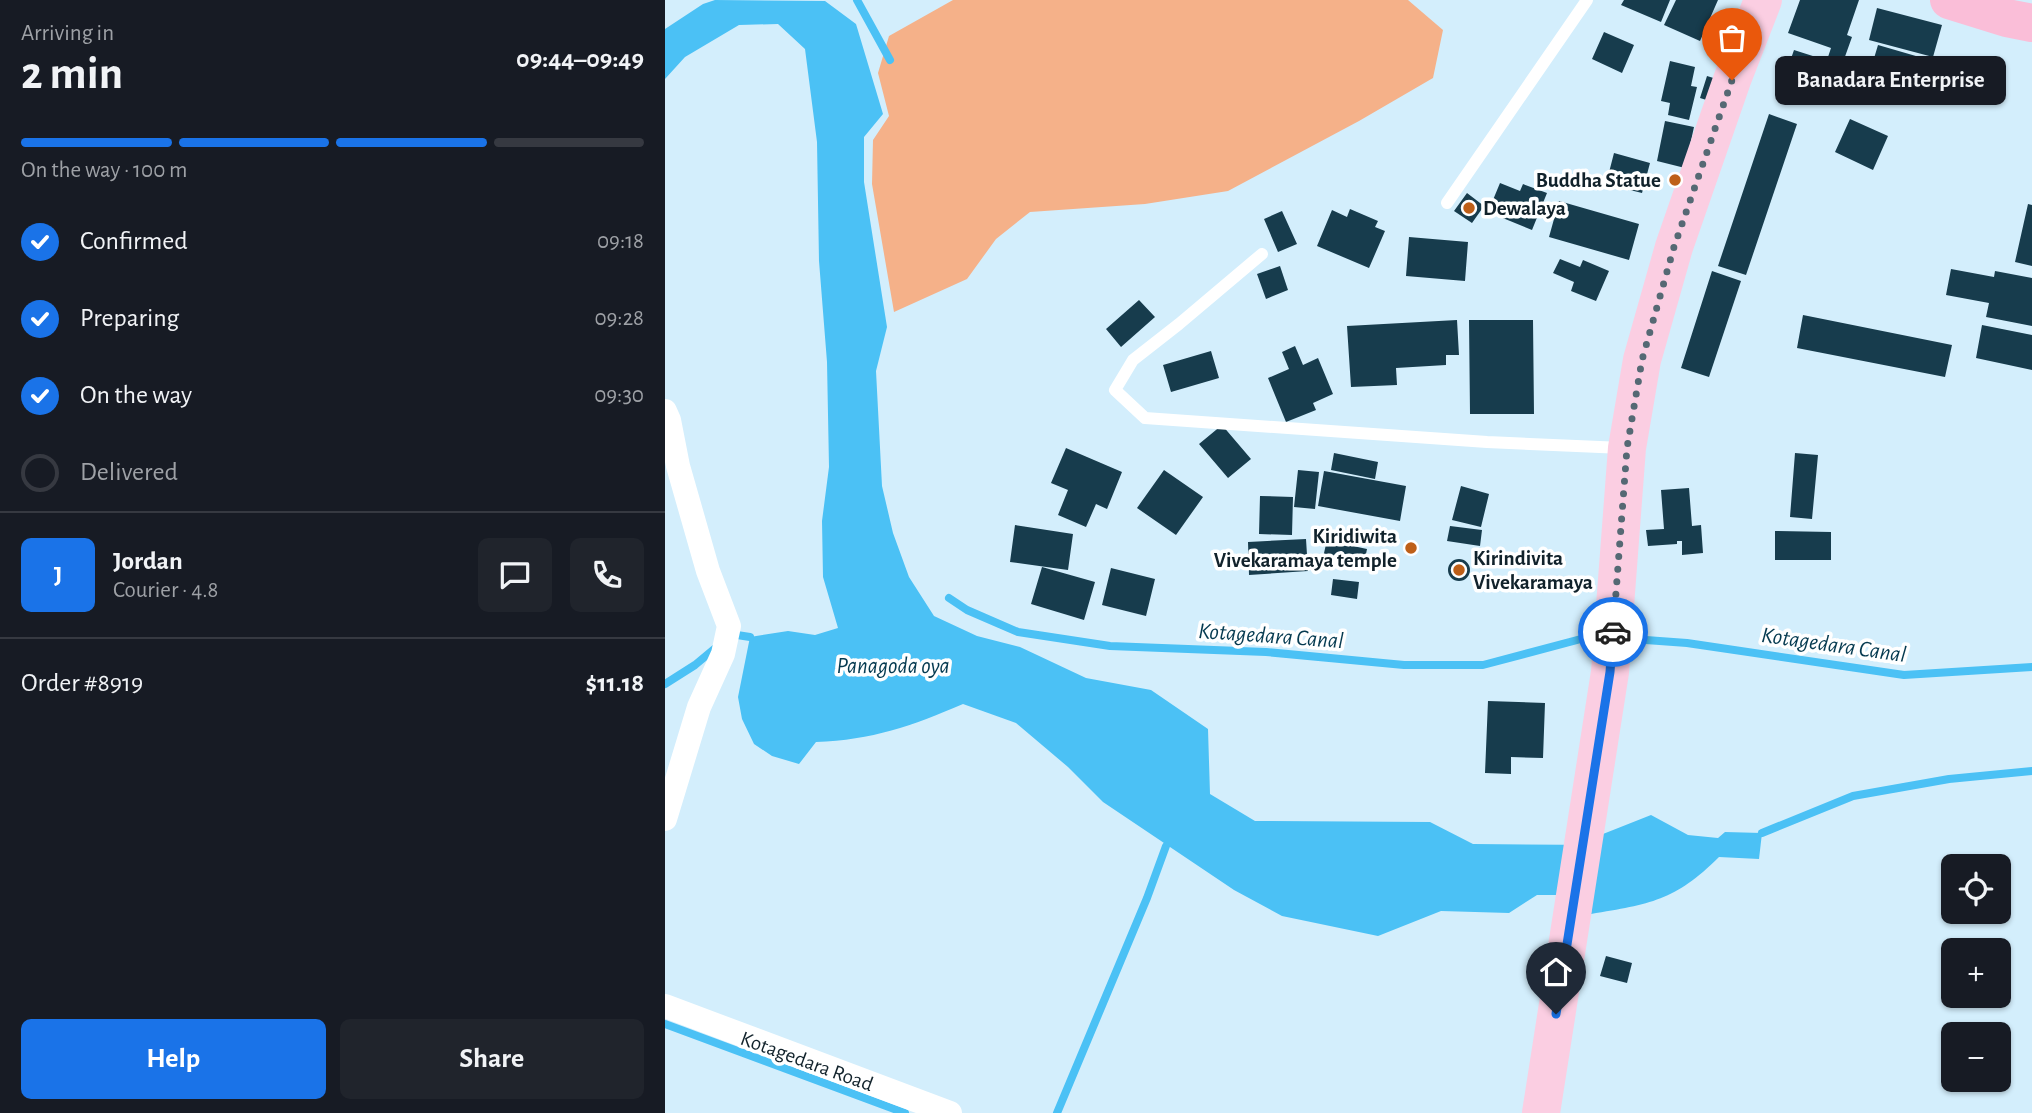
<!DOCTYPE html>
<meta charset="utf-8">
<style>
:root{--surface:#171b24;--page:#20242c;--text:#f1f3f6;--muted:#9ea1a6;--line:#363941;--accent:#1a73e8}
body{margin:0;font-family:"Alegreya Sans",sans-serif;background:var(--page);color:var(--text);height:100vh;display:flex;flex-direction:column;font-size:26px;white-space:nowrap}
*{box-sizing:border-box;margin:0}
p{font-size:23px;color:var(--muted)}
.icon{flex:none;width:38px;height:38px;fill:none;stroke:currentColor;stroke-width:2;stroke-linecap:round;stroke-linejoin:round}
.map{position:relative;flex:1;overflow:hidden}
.sheet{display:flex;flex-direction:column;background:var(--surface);width:665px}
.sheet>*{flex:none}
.tools{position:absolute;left:1276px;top:854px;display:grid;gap:14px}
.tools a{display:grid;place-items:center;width:70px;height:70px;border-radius:10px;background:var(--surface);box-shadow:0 2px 5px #0004;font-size:35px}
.pin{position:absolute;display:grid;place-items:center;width:60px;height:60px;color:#fff;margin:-72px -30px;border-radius:50% 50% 50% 0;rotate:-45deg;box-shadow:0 0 7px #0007}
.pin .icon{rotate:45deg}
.courier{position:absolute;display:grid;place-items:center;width:70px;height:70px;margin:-35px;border:5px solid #1a73e8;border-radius:50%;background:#fff;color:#222;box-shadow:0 2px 9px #0007}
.bubble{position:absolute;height:49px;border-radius:10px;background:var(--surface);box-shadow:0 2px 5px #0004;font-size:23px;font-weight:700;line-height:49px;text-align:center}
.head em{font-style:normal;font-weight:700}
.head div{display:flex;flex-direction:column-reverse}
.head{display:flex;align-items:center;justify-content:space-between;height:119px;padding:0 21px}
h1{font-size:46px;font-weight:700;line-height:52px}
.bar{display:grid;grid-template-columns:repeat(4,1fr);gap:10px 7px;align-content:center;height:84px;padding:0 21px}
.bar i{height:9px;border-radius:5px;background:var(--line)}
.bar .current{background:var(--accent)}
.bar p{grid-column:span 4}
.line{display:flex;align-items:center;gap:18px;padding:0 21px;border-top:2px solid var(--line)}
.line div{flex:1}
.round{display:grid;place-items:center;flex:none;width:74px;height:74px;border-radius:10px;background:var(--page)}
ol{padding:0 21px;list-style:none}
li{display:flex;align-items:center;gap:21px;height:77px}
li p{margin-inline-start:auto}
li .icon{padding:7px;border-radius:50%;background:var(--accent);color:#fff;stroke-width:4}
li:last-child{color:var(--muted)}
li i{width:38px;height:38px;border:4px solid var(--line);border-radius:50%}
.primary-button{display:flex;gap:14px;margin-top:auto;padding:14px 21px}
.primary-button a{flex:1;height:80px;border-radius:10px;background:var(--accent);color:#fff;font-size:28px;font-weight:700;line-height:80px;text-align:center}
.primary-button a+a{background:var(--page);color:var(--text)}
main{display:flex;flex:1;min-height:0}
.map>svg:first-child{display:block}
</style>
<main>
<section class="sheet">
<div class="head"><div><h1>2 min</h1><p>Arriving in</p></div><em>09:44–09:49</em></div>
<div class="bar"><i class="current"></i><i class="current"></i><i class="current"></i><i></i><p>On the way · 100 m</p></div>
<ol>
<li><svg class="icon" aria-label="check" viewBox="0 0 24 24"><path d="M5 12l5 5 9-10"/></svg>Confirmed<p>09:18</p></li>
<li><svg class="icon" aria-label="check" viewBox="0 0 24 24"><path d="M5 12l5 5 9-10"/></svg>Preparing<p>09:28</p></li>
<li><svg class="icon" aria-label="check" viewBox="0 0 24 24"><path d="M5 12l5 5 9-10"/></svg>On the way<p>09:30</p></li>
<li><i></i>Delivered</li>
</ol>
<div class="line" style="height:126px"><b class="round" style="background:var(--accent);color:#fff">J</b><div><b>Jordan</b><p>Courier · 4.8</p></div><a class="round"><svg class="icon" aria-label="chat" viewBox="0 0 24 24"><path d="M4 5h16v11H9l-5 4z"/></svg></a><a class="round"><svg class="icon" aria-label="phone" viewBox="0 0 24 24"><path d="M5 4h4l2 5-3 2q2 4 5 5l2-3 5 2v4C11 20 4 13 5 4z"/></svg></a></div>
<div class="line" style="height:91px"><div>Order #8919</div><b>$11.18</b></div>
<div class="primary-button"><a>Help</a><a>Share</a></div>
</section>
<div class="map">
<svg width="1367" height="1113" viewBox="0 0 1367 1113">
<rect width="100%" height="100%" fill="#d3eefc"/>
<path fill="#f5b189" d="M 288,0 L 743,0 L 778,30 L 768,78 L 694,121 L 563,191 L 480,204 L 365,212 L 331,239 L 302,279 L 229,312 L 207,184 L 208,140 L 224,116 L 213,73 L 224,36 Z"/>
<path fill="#4bc1f5" d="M 50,0 L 160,1 L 191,24 L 218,114 L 199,137 L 199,182 L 222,327 L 211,371 L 217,486 L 228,533 L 244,577 L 269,616 L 312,636 L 355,647 L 421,678 L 486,690 L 543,729 L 545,794 L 590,821 L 765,822 L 808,844 L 936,845 L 938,834 L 986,815 L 1023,835 L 1053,838 L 1060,832 L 1097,833 L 1094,859 L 1054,857 C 1010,901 985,904 926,914 L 928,895 L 872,895 L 844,913 L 776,911 L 713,936 L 617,916 L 569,890 L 438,802 L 403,767 L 351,723 L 298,704 C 247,726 207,740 151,742 L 134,764 L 107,756 L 89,744 L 77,719 L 73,697 L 85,637 L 123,631 L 150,635 L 173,628 L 158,577 L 157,521 L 164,467 L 162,362 L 154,261 L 152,142 L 140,49 L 113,24 L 74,25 L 20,57 L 0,79 L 0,29 L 38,4 Z"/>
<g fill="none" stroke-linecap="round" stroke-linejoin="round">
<path stroke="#4bc1f5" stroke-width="8" d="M 192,0 L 225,60
M 284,598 L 302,610 L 353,632 L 445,646 L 601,652 L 739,665 L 818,665 L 931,635
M 65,639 L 72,635 L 85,637
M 967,639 L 1022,643 L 1239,675 L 1367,667
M 0,684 L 30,665 L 54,645
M 1097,833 L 1188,796 L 1284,779 L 1367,771
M 0,1024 L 240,1113
M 392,1113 L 482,898 L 501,846"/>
</g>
<path fill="#173c4d" d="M 959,0 L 1005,0 L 996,22 L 956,5 Z
M 1011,0 L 1053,0 L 1035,41 L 999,25 Z
M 1135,0 L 1194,0 L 1182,35 L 1187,37 L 1177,65 L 1162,60 L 1166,48 L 1123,33 Z
M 1212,8 L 1277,25 L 1268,57 L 1204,40 Z
M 939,32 L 969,45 L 957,73 L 927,59 Z
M 1213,45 L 1268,61 L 1256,102 L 1201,85 Z
M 1129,50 L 1154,58 L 1145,85 L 1120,76 Z
M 1005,61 L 1030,67 L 1026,86 L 1032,87 L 1024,120 L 1003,115 L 1005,103 L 996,101 Z
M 1042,76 L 1055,80 L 1048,102 L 1035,98 Z
M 1104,114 L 1132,124 L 1081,275 L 1053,266 Z
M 1185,119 L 1223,136 L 1208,170 L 1170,152 Z
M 1000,121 L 1029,127 L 1020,168 L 992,161 Z
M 949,153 L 985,163 L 977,193 L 941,184 Z
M 835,183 L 855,191 L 858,184 L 882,193 L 867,230 L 823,212 Z
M 802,193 L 819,206 L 807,223 L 789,211 Z
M 894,201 L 974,224 L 964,260 L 884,237 Z
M 1363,204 L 1367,205 L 1367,266 L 1350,262 Z
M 685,209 L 713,221 L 710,227 L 720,231 L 704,268 L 652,246 L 667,210 L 682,217 Z
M 617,211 L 632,244 L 613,252 L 599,219 Z
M 744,237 L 803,242 L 800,281 L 741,276 Z
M 895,259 L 915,267 L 918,260 L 944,271 L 931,301 L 906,291 L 909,282 L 888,273 Z
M 615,266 L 623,290 L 601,299 L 592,274 Z
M 1286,269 L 1329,277 L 1330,271 L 1367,278 L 1367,326 L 1321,317 L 1324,303 L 1281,295 Z
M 1047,271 L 1076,281 L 1044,377 L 1016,368 Z
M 474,300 L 490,317 L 456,347 L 441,329 Z
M 1138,315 L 1287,345 L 1280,377 L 1132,348 Z
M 792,320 L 794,355 L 781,355 L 781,365 L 731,368 L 732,385 L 686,387 L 682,326 Z
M 804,320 L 868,320 L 869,414 L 805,414 Z
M 1317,325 L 1367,335 L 1367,370 L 1311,358 Z
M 630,346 L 638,365 L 653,358 L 668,394 L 648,403 L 651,410 L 621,422 L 603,378 L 624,369 L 617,352 Z
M 546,351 L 554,378 L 506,392 L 498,365 Z
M 557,425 L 586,459 L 563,478 L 534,444 Z
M 401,448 L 457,472 L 442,509 L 431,504 L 421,527 L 393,515 L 403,490 L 386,483 Z
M 669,453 L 713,462 L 710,479 L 666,470 Z
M 1130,453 L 1153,455 L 1147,519 L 1125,517 Z
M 499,470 L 538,497 L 511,535 L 472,508 Z
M 633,470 L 654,472 L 650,509 L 629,507 Z
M 659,471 L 741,486 L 735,521 L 653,506 Z
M 796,486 L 824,494 L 816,527 L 787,520 Z
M 1024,488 L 1027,526 L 1036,525 L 1038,553 L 1017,555 L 1017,541 L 1012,541 L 1012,544 L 983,546 L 981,530 L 999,529 L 996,490 Z
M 595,496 L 628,497 L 627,535 L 594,534 Z
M 350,525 L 408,534 L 403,570 L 345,562 Z
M 785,526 L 817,530 L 815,546 L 782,541 Z
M 664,531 L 690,537 L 688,546 L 702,549 L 699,564 L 684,561 L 682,568 L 657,562 Z
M 1110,531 L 1166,532 L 1166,560 L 1110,560 Z
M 641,539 L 643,571 L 584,575 L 583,542 Z
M783 570a11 11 0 1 1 22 0a11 11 0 1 1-22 0Z
M 377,567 L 430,582 L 419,620 L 366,604 Z
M 446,568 L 490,579 L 481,616 L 437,605 Z
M 668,579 L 694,582 L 692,599 L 666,595 Z
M 823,701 L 880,703 L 878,758 L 846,757 L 846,774 L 820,773 Z
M 941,956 L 967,963 L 962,983 L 935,976 Z"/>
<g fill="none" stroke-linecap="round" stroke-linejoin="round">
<path stroke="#fff" stroke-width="12" d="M 782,203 L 922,0
M 597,254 L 514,324 L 468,360 L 450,390 L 480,418 L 822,442 L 958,448"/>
<path stroke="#fff" stroke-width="24" d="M 0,411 L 4,420 L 13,466 L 43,571 L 64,626 L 58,654 L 34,707 L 0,819
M 0,1006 L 285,1113"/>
<path stroke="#fbcee2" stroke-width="38" d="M 876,1113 L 945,672 L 962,448 L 977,360 L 1009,247 L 1067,80 L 1098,0"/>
<path stroke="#fabed8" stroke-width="38" d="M 1284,0 L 1342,18 L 1367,23"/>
</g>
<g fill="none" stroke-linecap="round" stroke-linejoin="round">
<path stroke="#556974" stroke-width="7" stroke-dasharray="0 12.6" d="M 948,632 L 962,448 L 977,360 L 1009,247 L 1067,80"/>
<path stroke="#1a73e8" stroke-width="9" d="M 891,1014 L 945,672 L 948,632"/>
</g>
<g fill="#be5f18" stroke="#fff" stroke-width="2.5">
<circle cx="1010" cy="180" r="7"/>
<circle cx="804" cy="208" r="7"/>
<circle cx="746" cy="548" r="7"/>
<circle cx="794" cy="570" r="7"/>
</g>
<g text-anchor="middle" stroke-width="7" stroke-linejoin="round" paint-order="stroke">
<g font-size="21" font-weight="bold" fill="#11222b" stroke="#fff" text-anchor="end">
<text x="996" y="187">Buddha Statue</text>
<text x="818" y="215" text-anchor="start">Dewalaya</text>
<text x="732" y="543">Kiridiwita<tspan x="732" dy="24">Vivekaramaya temple</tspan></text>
<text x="808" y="565" text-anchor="start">Kirindivita<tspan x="808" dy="24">Vivekaramaya</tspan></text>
</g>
<g font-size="21" fill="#11222b" stroke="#fff">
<text transform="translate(142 1061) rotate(20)" y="7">Kotagedara Road</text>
</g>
<g font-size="23" font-style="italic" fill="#053a50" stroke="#fff">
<text transform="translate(606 635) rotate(4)" y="8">Kotagedara Canal</text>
<text transform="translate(1169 644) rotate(8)" y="8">Kotagedara Canal</text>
<text x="228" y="673">Panagoda oya</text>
</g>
</g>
</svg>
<div class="tools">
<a><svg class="icon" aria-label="locate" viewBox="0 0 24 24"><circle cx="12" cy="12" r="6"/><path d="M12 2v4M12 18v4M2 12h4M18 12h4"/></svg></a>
<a>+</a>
<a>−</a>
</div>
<div class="pin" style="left:1067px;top:80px;background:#ea580c"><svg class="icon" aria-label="bag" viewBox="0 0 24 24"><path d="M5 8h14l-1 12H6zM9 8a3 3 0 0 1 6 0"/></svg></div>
<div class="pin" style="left:891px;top:1014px;background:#1f2937"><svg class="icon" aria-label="home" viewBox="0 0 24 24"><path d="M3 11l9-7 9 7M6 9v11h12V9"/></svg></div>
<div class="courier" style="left:948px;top:632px"><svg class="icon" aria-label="car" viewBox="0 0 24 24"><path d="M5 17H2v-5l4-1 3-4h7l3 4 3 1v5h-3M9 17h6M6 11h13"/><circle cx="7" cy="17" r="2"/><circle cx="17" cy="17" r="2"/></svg></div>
<div class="bubble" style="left:1110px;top:56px;width:231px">Banadara Enterprise</div>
</div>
</main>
